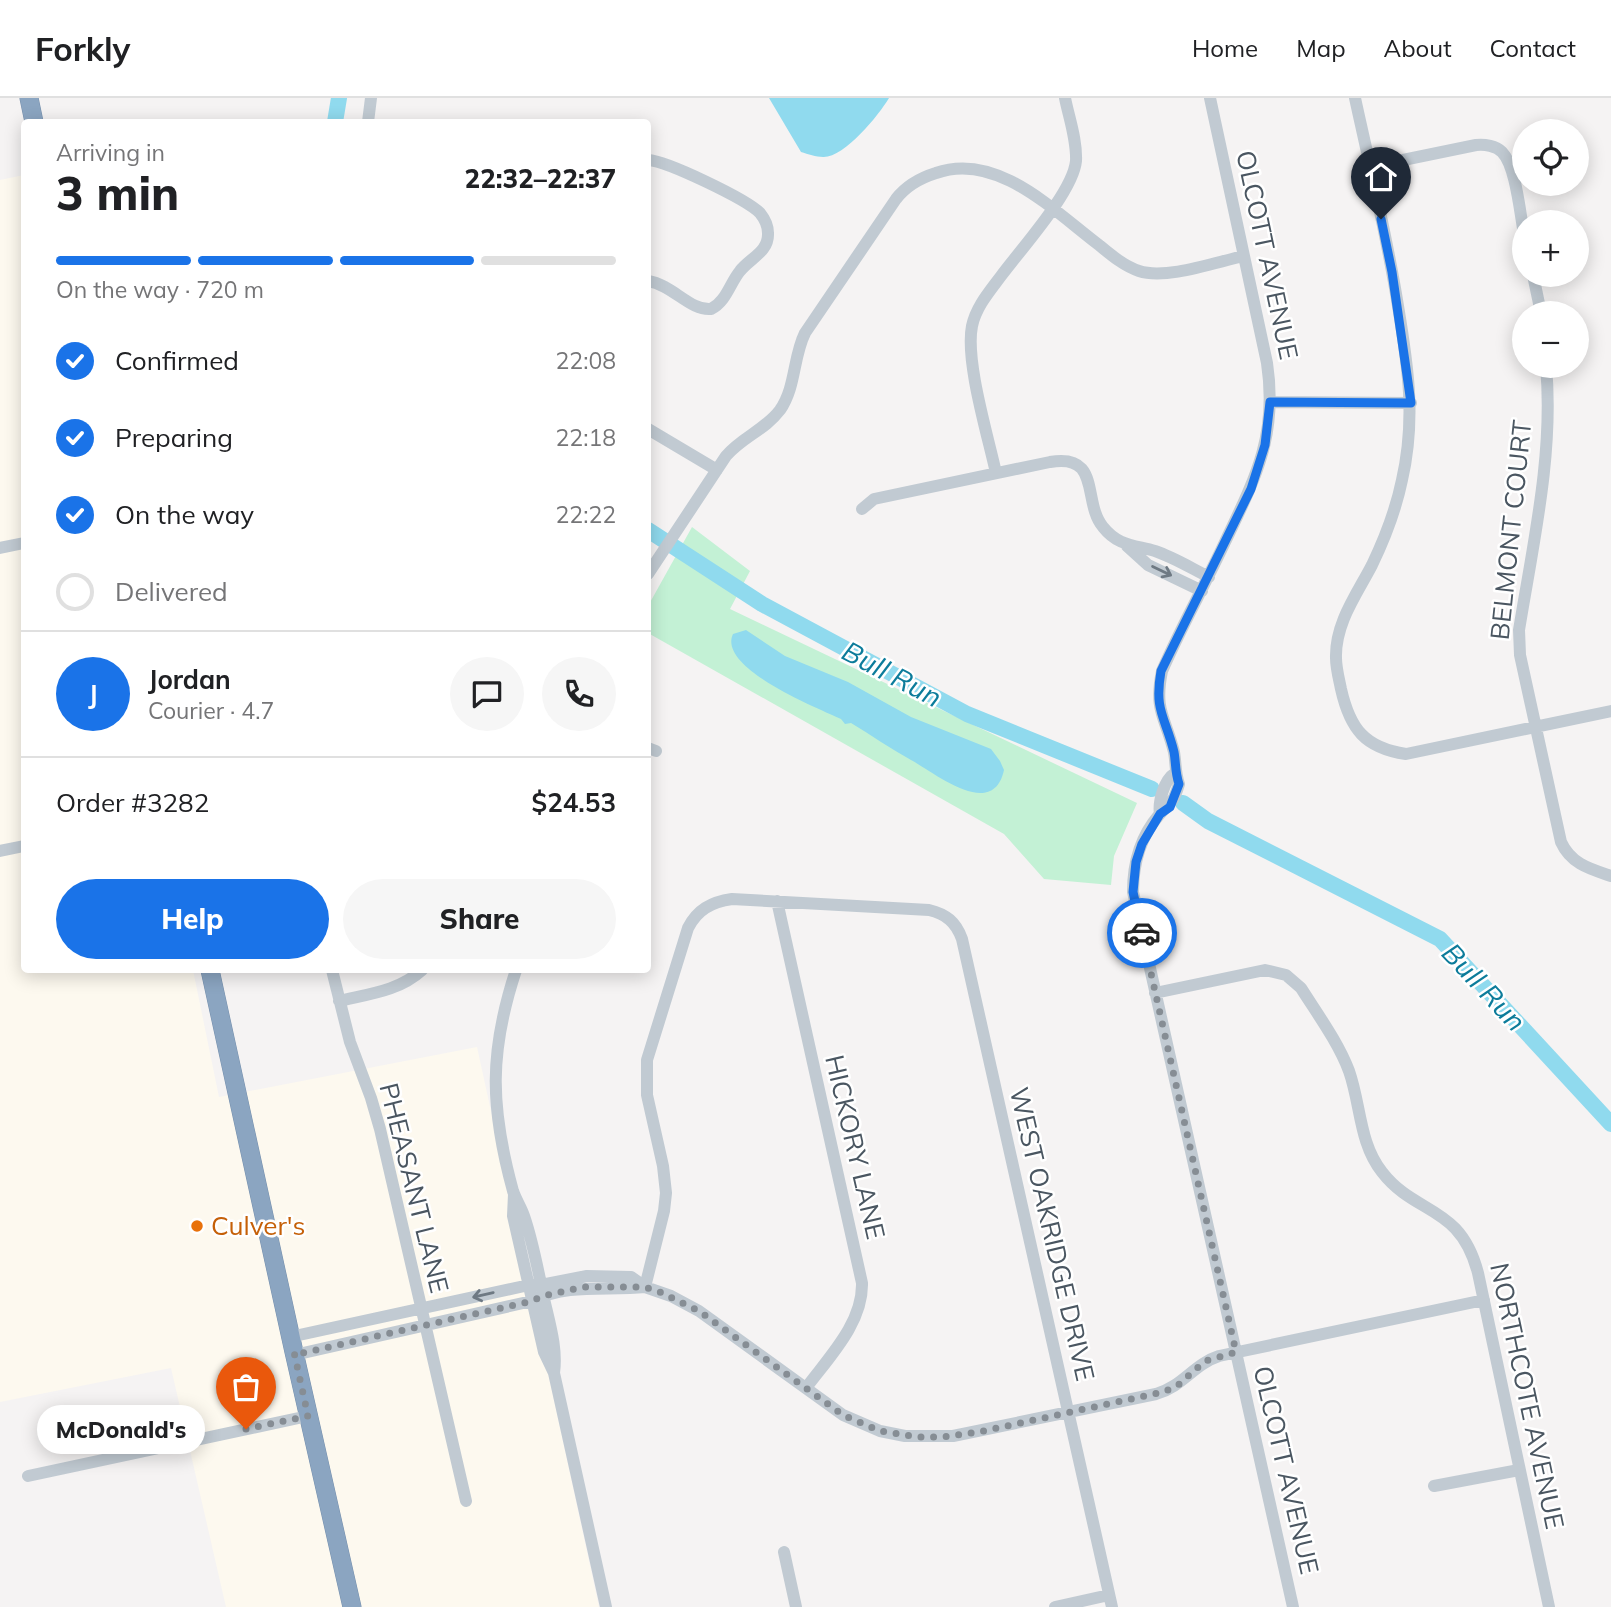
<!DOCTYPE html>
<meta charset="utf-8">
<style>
:root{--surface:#fff;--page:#f6f6f6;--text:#202124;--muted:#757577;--line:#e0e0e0;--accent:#1a73e8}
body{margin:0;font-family:Mulish,sans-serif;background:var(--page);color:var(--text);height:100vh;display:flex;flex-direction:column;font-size:26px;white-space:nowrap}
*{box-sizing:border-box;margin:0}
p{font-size:23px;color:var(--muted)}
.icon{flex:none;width:38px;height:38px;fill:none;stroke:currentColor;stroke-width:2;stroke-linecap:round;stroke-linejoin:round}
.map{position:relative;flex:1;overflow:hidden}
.details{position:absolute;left:21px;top:21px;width:630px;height:854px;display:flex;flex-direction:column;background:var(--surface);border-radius:7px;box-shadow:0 4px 18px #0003}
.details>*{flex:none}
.controls{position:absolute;left:1512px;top:21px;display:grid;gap:14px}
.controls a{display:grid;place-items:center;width:77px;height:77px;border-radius:50%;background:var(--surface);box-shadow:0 4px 18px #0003;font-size:35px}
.pin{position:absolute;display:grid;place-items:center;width:60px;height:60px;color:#fff;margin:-72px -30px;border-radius:50% 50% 50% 0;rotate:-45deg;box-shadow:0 0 7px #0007}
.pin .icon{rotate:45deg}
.courier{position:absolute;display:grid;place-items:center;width:70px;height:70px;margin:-35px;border:5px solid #1a73e8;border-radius:50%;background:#fff;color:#222;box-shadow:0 2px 9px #0007}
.bubble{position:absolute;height:49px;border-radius:24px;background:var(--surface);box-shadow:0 4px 18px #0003;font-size:23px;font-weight:800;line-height:49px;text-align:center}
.overview em{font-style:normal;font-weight:800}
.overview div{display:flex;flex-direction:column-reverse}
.overview{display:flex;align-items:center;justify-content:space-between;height:119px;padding:0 35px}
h1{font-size:46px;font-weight:800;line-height:52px}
.bar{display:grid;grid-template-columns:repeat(4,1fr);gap:10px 7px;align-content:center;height:84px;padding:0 35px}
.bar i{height:9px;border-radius:5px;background:var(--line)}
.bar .current{background:var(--accent)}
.bar p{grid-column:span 4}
.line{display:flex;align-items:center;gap:18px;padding:0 35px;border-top:2px solid var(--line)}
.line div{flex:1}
.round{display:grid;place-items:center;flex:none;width:74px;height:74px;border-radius:37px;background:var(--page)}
ol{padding:0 35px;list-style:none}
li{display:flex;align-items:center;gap:21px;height:77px}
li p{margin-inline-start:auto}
li .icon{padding:7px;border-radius:50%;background:var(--accent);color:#fff;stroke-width:4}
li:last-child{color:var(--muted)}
li i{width:38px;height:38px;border:4px solid var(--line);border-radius:50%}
.button{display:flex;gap:14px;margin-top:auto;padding:14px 35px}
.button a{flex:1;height:80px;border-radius:42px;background:var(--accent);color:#fff;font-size:28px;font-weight:800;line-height:80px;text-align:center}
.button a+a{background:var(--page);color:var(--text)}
header{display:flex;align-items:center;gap:42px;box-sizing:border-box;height:98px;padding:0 35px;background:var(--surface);border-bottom:2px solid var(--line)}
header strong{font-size:33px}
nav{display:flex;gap:38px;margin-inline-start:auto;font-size:24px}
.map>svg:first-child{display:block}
</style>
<header>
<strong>Forkly</strong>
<nav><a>Home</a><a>Map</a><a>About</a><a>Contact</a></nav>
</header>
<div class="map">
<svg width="1611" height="1509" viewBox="0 0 1611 1509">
<rect width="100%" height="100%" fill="#f5f3f3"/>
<path fill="#fdf9ef" d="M 24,77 L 24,872 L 193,872 L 219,999 L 477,949 L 599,1509 L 226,1509 L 171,1270 L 0,1304 L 0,82 Z"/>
<path fill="#c3f1d5" d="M 692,429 L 750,473 L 730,511 L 1137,705 L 1114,758 L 1111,787 L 1044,781 L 1004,736 L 648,535 L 648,508 Z"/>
<path fill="#90daee" d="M 769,0 L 889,0 C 879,17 844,60 823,59 C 816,59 808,56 801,54 Z
M 746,532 L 785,558 L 848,584 L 911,619 L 991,651 L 1000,663 L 1004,672 C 993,723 935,675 911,662 C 891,651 871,637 851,625 L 845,626 L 841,621 C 817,610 717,570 733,536 Z"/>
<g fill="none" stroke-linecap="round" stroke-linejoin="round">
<path stroke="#90daee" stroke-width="16" d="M 335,24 L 339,0
M 648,432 L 762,506 L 967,616 L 1152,691
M 1183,705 L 1208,723 L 1440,841 L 1611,1026"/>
<g stroke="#7690ad" stroke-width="19">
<path id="highway" d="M 29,0 L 34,24
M 210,872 L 294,1254 L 352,1509"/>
</g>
<path stroke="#c1cad2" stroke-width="12" d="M 1210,0 L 1267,265 C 1278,338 1255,381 1225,444 C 1205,487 1181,529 1162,573 C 1154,613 1165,618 1174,654 C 1176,665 1175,675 1179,686 C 1173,706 1171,703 1159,717 C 1141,738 1133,766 1133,794 L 1293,1509
M 1355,0 C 1370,69 1387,138 1398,208 C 1408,268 1416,321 1402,382 C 1396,411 1385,440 1372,467 C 1357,496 1335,525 1336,560 C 1336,570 1339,581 1341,591 C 1350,631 1365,650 1406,656 L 1611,613
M 368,24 L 371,0
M 648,62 C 667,63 746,101 760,115 C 764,120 768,128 768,135 C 769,154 750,160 740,173 C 730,185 726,204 711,211 C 690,213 673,187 648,183
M 1369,69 L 1476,47 C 1485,46 1496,48 1502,54 C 1516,68 1520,116 1524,136
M 1533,177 L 1541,215
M 1546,268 C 1554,355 1533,446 1519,532 L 1520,557 L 1561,744 C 1571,766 1590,771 1611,778
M 1270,304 L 1411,305
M 648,331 L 717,372
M 996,375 C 988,338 965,263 972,228 C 976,209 989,194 1001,178 C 1021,151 1073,94 1076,63 C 1077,42 1069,20 1065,0
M 862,411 L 874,401 L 1050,364 C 1102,355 1082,404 1103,429 C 1118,448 1134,447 1155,453 C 1173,459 1191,470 1209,479
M 1127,448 L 1148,467 L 1202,493
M 0,450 L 24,445
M 648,476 L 726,358 C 742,339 765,332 780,312 C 796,289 793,259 805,235 L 896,101 C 906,88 920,80 936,75 C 997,53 1055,114 1099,147 C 1111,157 1124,168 1139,173 C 1166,182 1216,164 1244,158
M 648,650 L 656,653
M 1160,716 C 1158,704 1164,682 1175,675
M 0,753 L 24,748
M 777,803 L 862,1185 C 863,1225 829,1259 806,1290
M 332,872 L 350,944 L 371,1000 L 380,1031 L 466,1403
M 516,872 C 489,954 490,1009 513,1093 C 516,1102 521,1109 524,1118 C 532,1141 537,1167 542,1191 C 547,1218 558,1247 554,1275
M 1155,895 L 1265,872 L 1286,877 L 1301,890 C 1318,917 1338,944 1349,973 C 1361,1007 1359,1045 1382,1074 C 1416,1118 1460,1106 1478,1175 L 1549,1509
M 339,903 C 369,896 399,893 422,872
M 514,1096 L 513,1118 L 544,1254 L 554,1275 L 606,1509
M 645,1189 L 664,1113 L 666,1095 L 663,1068 L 647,997 L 647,962 L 688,830 C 697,812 711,804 732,801 L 929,812 C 946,816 956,824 962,841 L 1112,1509
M 290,1239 L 529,1187 L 541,1187 L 587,1178 L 631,1179 L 645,1189 L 671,1198 L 699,1213 L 843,1317 L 880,1333 L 905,1338 L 953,1338 L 1156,1296 C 1182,1289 1194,1266 1219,1258 L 1484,1202
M 294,1254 L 303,1255 L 532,1203 C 569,1185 606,1193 645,1189
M 28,1378 L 308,1318
M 1434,1388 L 1519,1372
M 784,1454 L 796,1509
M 1055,1509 L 1109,1497"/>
<use href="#highway" stroke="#8ba5c1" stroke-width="18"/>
</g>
<defs><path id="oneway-shaft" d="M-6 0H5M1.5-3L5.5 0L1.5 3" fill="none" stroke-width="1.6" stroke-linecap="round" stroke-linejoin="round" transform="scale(1.75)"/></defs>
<g stroke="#6e7983">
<use href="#oneway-shaft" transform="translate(1162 473) rotate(26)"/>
<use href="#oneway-shaft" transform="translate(483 1197) rotate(167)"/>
</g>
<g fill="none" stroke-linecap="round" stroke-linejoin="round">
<path stroke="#868d94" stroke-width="7" stroke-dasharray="0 12.6" d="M 246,1331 L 308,1318 L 294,1254 L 303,1255 L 532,1203 L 543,1198 L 584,1189 L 645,1189 L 660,1194 L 699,1213 L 843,1317 L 880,1333 L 917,1339 L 942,1339 L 979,1334 L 1163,1294 L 1177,1288 L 1205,1263 L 1236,1254 L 1142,835"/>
<path stroke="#1a73e8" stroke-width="9" d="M 1142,835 L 1133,794 L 1136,764 L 1142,746 L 1160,716 L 1170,709 L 1179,686 C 1175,675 1176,665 1174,654 C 1165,618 1154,613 1161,573 L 1251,391 L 1265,347 L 1270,304 L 1411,305 L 1392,174 L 1381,121"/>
</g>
<circle fill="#e8710a" stroke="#fff" stroke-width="2.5" cx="197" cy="1128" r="7"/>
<g text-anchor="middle" stroke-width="5" stroke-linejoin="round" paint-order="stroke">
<g font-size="26" fill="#4a5661" stroke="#fff">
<text transform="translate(1267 157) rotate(78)" y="9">OLCOTT AVENUE</text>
<text transform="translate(1511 432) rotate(-84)" y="9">BELMONT COURT</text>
<text transform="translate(855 1049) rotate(77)" y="9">HICKORY LANE</text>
<text transform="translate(414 1090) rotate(76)" y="9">PHEASANT LANE</text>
<text transform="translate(1052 1136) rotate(77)" y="9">WEST OAKRIDGE DRIVE</text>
<text transform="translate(1527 1298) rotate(78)" y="9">NORTHCOTE AVENUE</text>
<text transform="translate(1286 1372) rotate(77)" y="9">OLCOTT AVENUE</text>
</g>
<g font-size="26" fill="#c56008" stroke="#fff" text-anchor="start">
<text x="211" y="1137">Culver's</text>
</g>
<g font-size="28" font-style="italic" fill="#0c7c9b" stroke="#fff">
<text transform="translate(892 576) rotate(28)" y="10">Bull Run</text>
<text transform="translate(1484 889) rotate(47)" y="10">Bull Run</text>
</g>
</g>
</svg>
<div class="controls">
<a><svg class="icon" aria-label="locate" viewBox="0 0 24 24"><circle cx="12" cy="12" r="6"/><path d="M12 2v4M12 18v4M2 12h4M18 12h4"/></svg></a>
<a>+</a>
<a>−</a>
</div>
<div class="pin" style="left:246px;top:1331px;background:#ea580c"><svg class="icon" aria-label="bag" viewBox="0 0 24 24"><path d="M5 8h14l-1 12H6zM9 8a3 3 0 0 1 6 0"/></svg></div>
<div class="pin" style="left:1381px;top:121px;background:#1f2937"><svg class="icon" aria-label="home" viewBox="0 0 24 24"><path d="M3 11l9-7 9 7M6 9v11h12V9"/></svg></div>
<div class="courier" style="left:1142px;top:835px"><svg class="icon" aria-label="car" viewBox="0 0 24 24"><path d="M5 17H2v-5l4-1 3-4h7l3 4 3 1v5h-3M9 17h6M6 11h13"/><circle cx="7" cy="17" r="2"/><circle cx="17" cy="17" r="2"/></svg></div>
<div class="bubble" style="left:37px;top:1307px;width:168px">McDonald's</div>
<section class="details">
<div class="overview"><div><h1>3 min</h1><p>Arriving in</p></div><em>22:32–22:37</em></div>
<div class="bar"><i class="current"></i><i class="current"></i><i class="current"></i><i></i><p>On the way · 720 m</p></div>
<ol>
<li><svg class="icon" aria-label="check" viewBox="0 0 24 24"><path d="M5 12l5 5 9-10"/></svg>Confirmed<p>22:08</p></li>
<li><svg class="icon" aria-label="check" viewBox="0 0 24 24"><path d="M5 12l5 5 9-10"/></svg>Preparing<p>22:18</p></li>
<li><svg class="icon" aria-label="check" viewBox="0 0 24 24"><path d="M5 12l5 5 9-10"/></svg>On the way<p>22:22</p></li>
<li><i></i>Delivered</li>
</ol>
<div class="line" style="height:126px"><b class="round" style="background:var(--accent);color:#fff">J</b><div><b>Jordan</b><p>Courier · 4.7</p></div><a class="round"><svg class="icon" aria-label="chat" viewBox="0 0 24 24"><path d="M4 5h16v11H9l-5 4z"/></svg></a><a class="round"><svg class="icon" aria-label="phone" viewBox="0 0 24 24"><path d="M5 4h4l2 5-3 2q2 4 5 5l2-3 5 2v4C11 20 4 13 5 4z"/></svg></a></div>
<div class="line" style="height:91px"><div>Order #3282</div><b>$24.53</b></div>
<div class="button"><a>Help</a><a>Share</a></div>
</section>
</div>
